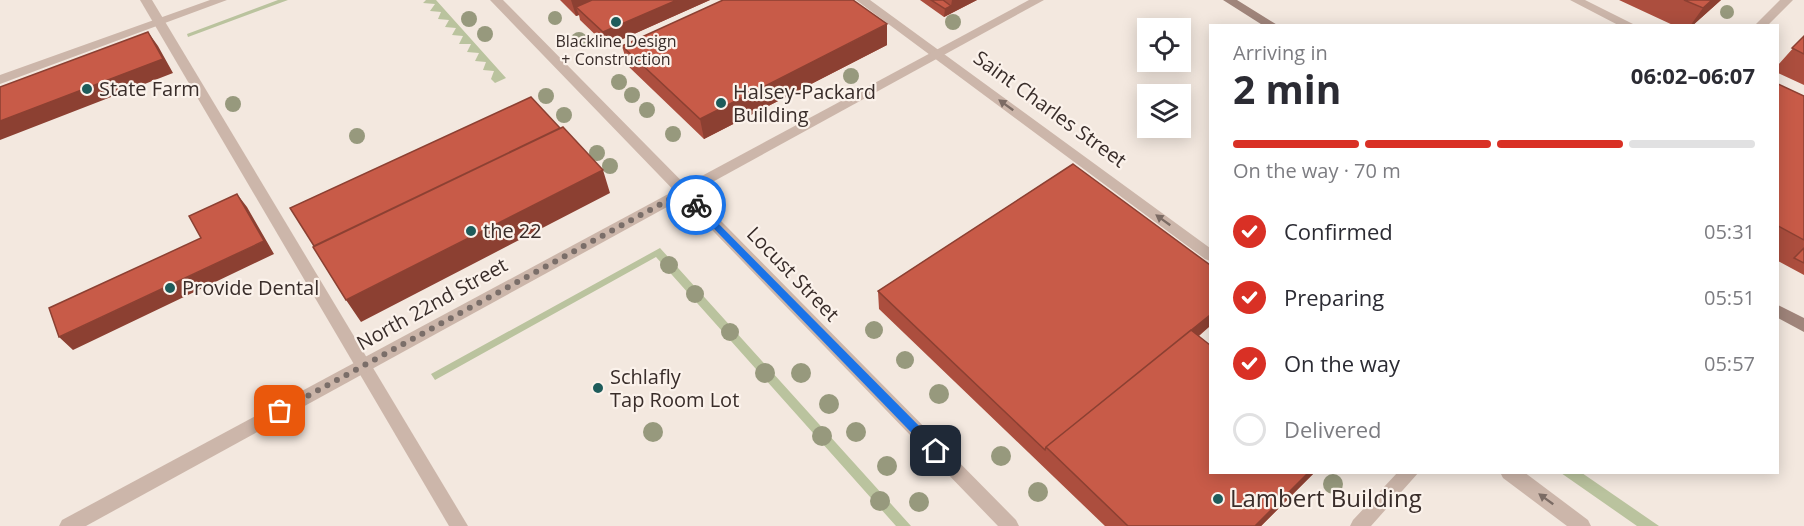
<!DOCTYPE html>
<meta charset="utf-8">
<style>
:root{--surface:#fff;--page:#f2f2f3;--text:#2b2b33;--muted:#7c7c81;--line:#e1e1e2;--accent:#d93025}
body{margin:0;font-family:"Open Sans",sans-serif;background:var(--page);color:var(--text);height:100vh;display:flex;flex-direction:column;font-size:22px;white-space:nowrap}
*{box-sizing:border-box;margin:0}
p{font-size:20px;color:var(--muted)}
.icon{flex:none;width:33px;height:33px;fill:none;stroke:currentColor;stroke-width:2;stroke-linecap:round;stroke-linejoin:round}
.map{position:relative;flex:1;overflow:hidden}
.side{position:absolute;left:1209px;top:24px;width:570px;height:450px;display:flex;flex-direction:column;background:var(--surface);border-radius:0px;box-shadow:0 3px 15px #0003}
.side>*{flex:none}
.fabs{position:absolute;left:1137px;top:18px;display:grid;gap:12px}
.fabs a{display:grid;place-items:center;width:54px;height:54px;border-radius:0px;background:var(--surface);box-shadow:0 3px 15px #0003;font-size:30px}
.pin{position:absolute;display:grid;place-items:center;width:51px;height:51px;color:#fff;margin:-26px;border-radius:12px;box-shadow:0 3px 9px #0006}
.courier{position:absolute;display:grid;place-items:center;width:60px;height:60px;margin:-30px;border:4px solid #1a73e8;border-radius:50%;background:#fff;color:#222;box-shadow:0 2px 8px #0007}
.overview em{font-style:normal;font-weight:700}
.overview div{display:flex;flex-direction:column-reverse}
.overview{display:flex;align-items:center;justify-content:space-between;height:102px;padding:0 24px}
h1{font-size:39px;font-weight:700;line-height:45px}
.bar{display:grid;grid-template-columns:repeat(4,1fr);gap:9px 6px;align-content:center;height:72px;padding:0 24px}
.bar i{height:8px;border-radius:4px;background:var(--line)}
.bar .on{background:var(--accent)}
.bar p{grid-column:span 4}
ol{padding:0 24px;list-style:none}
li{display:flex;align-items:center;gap:18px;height:66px}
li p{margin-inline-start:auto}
li .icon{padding:6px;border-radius:50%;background:var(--accent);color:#fff;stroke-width:4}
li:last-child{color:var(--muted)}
li i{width:33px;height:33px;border:3px solid var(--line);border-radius:50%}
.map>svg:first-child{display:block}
</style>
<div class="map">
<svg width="1804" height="526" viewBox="0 0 1804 526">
<rect width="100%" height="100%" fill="#f3e8df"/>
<path fill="#bac39e" d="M 278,0 L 288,0 L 188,37 L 187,34 Z
M 426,0 L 436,0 L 506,78 L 495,83 L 491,79 L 494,71 L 483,70 L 486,62 L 475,61 L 479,53 L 467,52 L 471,44 L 459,44 L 463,36 L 452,35 L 456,28 L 445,27 L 449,20 L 438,19 L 441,12 L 430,11 L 435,4 L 423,3 Z
M 660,248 L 911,526 L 896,526 L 656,257 L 435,380 L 431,374 Z
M 1561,473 L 1582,473 L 1659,526 L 1637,526 Z"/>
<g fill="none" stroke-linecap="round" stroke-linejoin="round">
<path fill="#ccb6aa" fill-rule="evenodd" d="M 140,0 L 152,0 L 468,526 L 449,526 Z"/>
<path fill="#ccb6aa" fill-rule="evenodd" d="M 210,0 L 227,0 L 0,84 L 0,75 Z
M 490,0 L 503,0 L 1016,520 L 1019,526 L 998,526 Z
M 856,0 L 870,0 L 1210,248 L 1210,261 L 1205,259 Z
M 1570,0 L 1585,0 L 1637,26 L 1620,26 Z
M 1780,0 L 1793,0 L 1767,26 L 1754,26 Z
M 1398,472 L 1419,472 L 1371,526 L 1350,526 L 1353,520 Z
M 1500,472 L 1524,472 L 1588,520 L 1591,526 L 1567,526 L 1503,478 Z"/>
<path fill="#ccb6aa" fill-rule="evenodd" d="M 1029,0 L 1044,0 L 86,526 L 59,526 L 62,520 Z"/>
<path fill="#a0857b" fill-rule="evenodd" d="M 1223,0 L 1237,0 L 1279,26 L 1264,26 Z
M 1778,305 L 1804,318 L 1804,332 L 1778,318 Z"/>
</g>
<g fill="#97997d">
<circle cx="1727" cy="12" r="7"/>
<circle cx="555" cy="18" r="7"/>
<circle cx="469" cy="19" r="8"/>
<circle cx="953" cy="22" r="8"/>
<circle cx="485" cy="34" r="8"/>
<circle cx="579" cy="40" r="8"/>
<circle cx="851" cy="76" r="8"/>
<circle cx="619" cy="82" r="8"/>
<circle cx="632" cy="95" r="8"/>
<circle cx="546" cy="96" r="8"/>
<circle cx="233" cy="104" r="8"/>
<circle cx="647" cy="110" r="8"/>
<circle cx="564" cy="115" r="8"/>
<circle cx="673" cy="134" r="8"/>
<circle cx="357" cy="136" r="8"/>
<circle cx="597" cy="153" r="8"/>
<circle cx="610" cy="166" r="8"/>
<circle cx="669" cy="265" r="9"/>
<circle cx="695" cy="294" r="9"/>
<circle cx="874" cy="330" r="9"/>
<circle cx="730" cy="332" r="9"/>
<circle cx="905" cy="360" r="9"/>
<circle cx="765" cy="373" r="10"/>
<circle cx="801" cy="373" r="10"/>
<circle cx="939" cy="394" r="10"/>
<circle cx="829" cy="404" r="10"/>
<circle cx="653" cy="432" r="10"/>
<circle cx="856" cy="432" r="10"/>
<circle cx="822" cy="436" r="10"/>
<circle cx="1001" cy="456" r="10"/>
<circle cx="887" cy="466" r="10"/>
<circle cx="1333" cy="484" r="10"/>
<circle cx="1038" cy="492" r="10"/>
<circle cx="880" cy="501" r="10"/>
<circle cx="919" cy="502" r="10"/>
</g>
<path fill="#ac4e3e" d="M 560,0 L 710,0 L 607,46 L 580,20 L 579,15 L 576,16 Z
M 920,0 L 977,0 L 944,17 Z
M 1619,0 L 1721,0 L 1692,26 L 1675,26 Z
M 1804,36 L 1804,85 L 1778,73 L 1778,65 Z
M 887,45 L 704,139 L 628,66 L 622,46 Z
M 1778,84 L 1804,96 L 1804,275 L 1778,261 Z
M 1210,265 L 1210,326 L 1199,336 L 1210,472 L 1315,472 L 1261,526 L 1105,526 L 879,309 L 878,291 Z"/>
<path fill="#8c4032" d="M 571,0 L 612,0 L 576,7 L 579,15 L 576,16 Z
M 677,0 L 710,0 L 607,46 L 603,32 Z
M 952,0 L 977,0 L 944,17 L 945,9 L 951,6 Z
M 1712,0 L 1721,0 L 1692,26 L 1690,26 L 1703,8 Z
M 887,24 L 887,45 L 704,139 L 700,119 Z
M 148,32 L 158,46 L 173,73 L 0,140 L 0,121 Z
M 603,170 L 610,193 L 361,322 L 346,300 Z
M 237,194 L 247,207 L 274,254 L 73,350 L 59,337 L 264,241 Z
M 1210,315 L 1210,326 L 1054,455 L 1047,448 Z
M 1309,472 L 1315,472 L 1261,526 L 1255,526 Z"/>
<path fill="#c85b48" stroke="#8c4032" stroke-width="1.5" d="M 592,0 L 677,0 L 603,32 L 576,7 Z
M 723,0 L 853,0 L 887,24 L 700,119 L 622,46 Z
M 931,0 L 943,0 L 951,6 L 945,9 Z
M 1684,0 L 1712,0 L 1703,8 Z
M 148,32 L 163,59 L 0,121 L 0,87 Z
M 1804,36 L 1804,54 L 1792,48 Z
M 1778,84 L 1804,96 L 1804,240 L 1778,226 Z
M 531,97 L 560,128 L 314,246 L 290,208 Z
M 563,127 L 603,170 L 346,300 L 313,247 Z
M 1073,164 L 1210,265 L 1210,315 L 1046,447 L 1045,450 L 878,291 Z
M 237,194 L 264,241 L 59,337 L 49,308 L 201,238 L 189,216 Z
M 1804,248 L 1804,263 L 1794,258 Z
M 1191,330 L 1210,345 L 1210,472 L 1309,472 L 1255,526 L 1128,526 L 1046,447 Z"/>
<defs><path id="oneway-solid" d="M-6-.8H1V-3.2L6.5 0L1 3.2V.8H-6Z" transform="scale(1.5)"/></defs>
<g fill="#7b6b64">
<use href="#oneway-solid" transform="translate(1006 105) rotate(-144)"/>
<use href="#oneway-solid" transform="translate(1163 220) rotate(-144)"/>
<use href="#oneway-solid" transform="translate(1546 499) rotate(-144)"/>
</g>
<path fill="#1a73e8" d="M 696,201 L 940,447 L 940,454 L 932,454 L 693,207 L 693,202 Z"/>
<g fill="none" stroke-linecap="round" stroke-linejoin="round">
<path stroke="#7a6e69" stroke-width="6" stroke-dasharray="0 10.8" d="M 280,411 L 683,192 L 696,205"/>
</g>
<g fill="#1e5c5b" stroke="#fbf2eb" stroke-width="2">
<circle cx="616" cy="22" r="6"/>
<circle cx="87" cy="89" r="6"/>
<circle cx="721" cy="103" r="6"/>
<circle cx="471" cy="231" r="6"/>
<circle cx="170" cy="288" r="6"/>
<circle cx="598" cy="388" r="6"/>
<circle cx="1218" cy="499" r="6"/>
</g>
<g text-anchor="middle" stroke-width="4.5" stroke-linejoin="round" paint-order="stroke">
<g font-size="16" fill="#392d2a" stroke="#fbf2eb">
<text x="616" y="47">Blackline Design<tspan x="616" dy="18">+ Construction</tspan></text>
</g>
<g font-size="20" fill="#392d2a" stroke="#fbf2eb" text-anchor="start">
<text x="99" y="96">State Farm</text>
<text x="733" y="99">Halsey-Packard<tspan x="733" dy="23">Building</tspan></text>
<text x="483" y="238">the 22</text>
<text x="182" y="295">Provide Dental</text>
<text x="610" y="384">Schlafly<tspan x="610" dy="23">Tap Room Lot</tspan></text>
</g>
<g font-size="20" fill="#392d2a" stroke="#fbf2eb">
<text transform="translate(1050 109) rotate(36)" y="7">Saint Charles Street</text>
<text transform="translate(793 274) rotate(46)" y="7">Locust Street</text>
<text transform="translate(432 304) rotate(-29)" y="7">North 22nd Street</text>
</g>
<g font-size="24" fill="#392d2a" stroke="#fbf2eb" text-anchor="start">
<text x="1230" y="507">Lambert Building</text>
</g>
</g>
</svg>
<div class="fabs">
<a><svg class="icon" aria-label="locate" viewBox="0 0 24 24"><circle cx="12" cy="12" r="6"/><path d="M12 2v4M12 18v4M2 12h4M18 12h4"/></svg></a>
<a><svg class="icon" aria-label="layers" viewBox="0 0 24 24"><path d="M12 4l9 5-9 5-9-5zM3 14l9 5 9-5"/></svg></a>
</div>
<div class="pin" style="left:280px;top:411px;background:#ea580c"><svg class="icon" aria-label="bag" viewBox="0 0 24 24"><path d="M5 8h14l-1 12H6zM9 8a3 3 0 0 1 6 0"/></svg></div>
<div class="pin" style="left:936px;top:451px;background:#1f2937"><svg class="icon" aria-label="home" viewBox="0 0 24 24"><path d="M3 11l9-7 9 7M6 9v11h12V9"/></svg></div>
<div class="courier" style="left:696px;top:205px"><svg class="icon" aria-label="bike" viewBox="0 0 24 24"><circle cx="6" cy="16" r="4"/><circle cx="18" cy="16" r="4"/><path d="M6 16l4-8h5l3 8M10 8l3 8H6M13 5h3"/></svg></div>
<section class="side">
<div class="overview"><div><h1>2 min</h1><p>Arriving in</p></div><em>06:02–06:07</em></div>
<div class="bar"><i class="on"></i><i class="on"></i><i class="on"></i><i></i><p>On the way · 70 m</p></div>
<ol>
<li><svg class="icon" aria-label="check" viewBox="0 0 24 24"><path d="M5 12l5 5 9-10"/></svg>Confirmed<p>05:31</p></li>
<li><svg class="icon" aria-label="check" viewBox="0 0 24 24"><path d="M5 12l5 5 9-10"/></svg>Preparing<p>05:51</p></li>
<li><svg class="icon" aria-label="check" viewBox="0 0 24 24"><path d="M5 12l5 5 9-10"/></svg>On the way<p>05:57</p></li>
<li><i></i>Delivered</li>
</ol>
</section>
</div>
